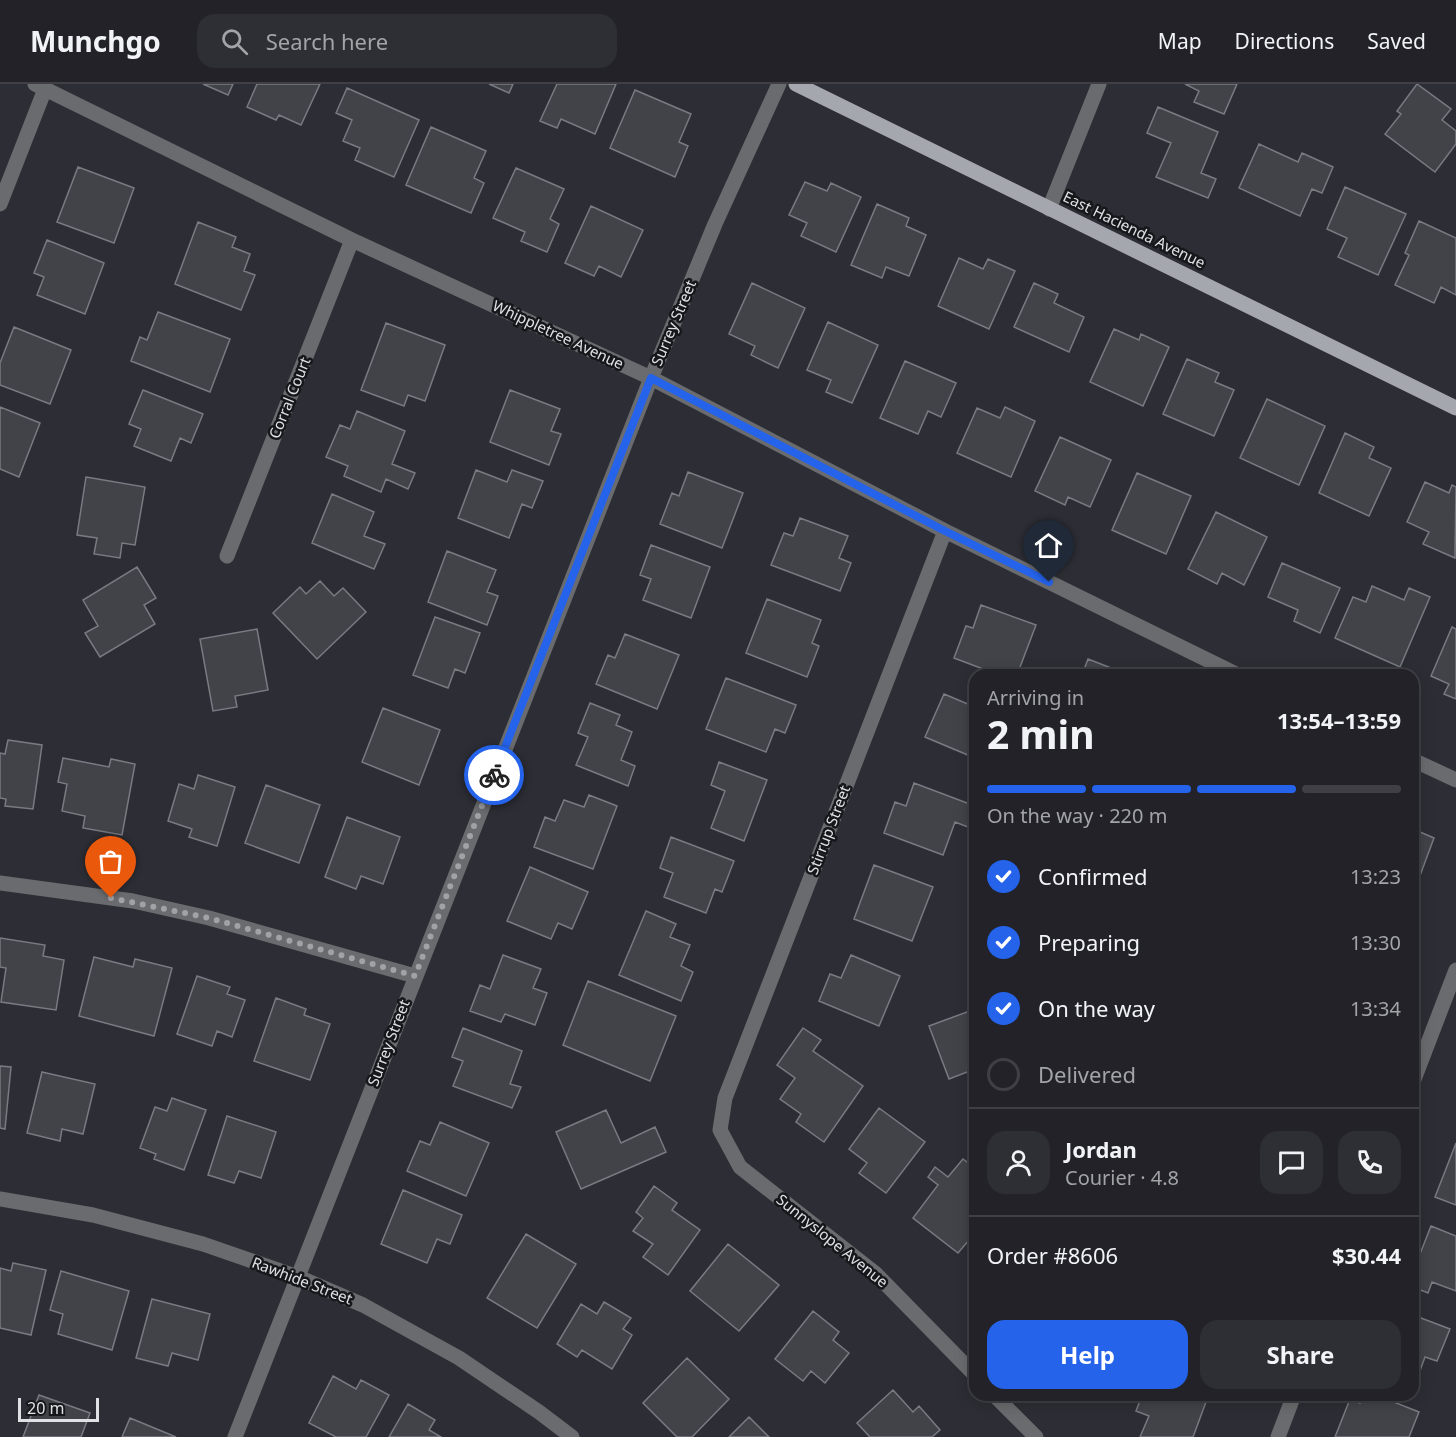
<!DOCTYPE html>
<meta charset="utf-8">
<style>
:root{--surface:#222228;--page:#2e2f34;--text:#f1f3f6;--muted:#a2a4a8;--line:#3f3f45;--accent:#2563eb}
body{margin:0;font-family:"Noto Sans",sans-serif;background:var(--page);color:var(--text);height:100vh;display:flex;flex-direction:column;font-size:22px;white-space:nowrap}
*{box-sizing:border-box;margin:0}
p{font-size:20px;color:var(--muted)}
.icon{flex:none;width:33px;height:33px;fill:none;stroke:currentColor;stroke-width:2;stroke-linecap:round;stroke-linejoin:round}
.map{position:relative;flex:1;overflow:hidden}
.details{position:absolute;left:969px;top:585px;width:450px;height:732px;display:flex;flex-direction:column;background:var(--surface);border-radius:18px;box-shadow:0 3px 15px #0003,0 0 0 2px var(--line)}
.details>*{flex:none}
.scale{position:absolute;left:18px;bottom:15px;width:81px;box-sizing:border-box;padding-left:6px;border:3px solid #e0e1e5;border-top:0;font-size:16px;line-height:21px;white-space:nowrap;color:#e0e1e5;-webkit-text-stroke:4px #16171a;paint-order:stroke}
.pin{position:absolute;display:grid;place-items:center;width:51px;height:51px;color:#fff;margin:-62px -26px;border-radius:50% 50% 50% 0;rotate:-45deg;box-shadow:0 0 6px #0007}
.pin .icon{rotate:45deg}
.courier{position:absolute;display:grid;place-items:center;width:60px;height:60px;margin:-30px;border:4px solid #2563eb;border-radius:50%;background:#fff;color:#222;box-shadow:0 2px 8px #0007}
.summary em{font-style:normal;font-weight:700}
.summary div{display:flex;flex-direction:column-reverse}
.summary{display:flex;align-items:center;justify-content:space-between;height:102px;padding:0 18px}
h1{font-size:39px;font-weight:700;line-height:45px}
.bar{display:grid;grid-template-columns:repeat(4,1fr);gap:9px 6px;align-content:center;height:72px;padding:0 18px}
.bar i{height:8px;border-radius:4px;background:var(--line)}
.bar .selected{background:var(--accent)}
.bar p{grid-column:span 4}
.line{display:flex;align-items:center;gap:15px;padding:0 18px;border-top:2px solid var(--line)}
.line div{flex:1}
.round{display:grid;place-items:center;flex:none;width:63px;height:63px;border-radius:18px;background:var(--page)}
ol{padding:0 18px;list-style:none}
li{display:flex;align-items:center;gap:18px;height:66px}
li p{margin-inline-start:auto}
li .icon{padding:6px;border-radius:50%;background:var(--accent);color:#fff;stroke-width:4}
li:last-child{color:var(--muted)}
li i{width:33px;height:33px;border:3px solid var(--line);border-radius:50%}
.cta{display:flex;gap:12px;margin-top:auto;padding:12px 18px}
.cta a{flex:1;height:69px;border-radius:18px;background:var(--accent);color:#fff;font-size:24px;font-weight:700;line-height:69px;text-align:center}
.cta a+a{background:var(--page);color:var(--text)}
header{display:flex;align-items:center;gap:36px;box-sizing:border-box;height:84px;padding:0 30px;background:var(--surface);border-bottom:2px solid var(--line)}
header strong{font-size:28px}
nav{display:flex;gap:33px;margin-inline-start:auto;font-size:21px}
.search{width:420px;height:54px;background:var(--page);display:flex;align-items:center;gap:15px;box-sizing:border-box;padding:0 21px;border-radius:18px;color:var(--muted);font-size:22px}
.map>svg:first-child{display:block}
</style>
<header>
<strong>Munchgo</strong>
<div class="search"><svg class="icon" aria-label="search" viewBox="0 0 24 24"><circle cx="10" cy="10" r="6"/><path d="M15 15l6 6"/></svg>Search here</div>
<nav><a>Map</a><a>Directions</a><a>Saved</a></nav>
</header>
<div class="map">
<svg width="1456" height="1353" viewBox="0 0 1456 1353">
<rect width="100%" height="100%" fill="#2d2e35"/>
<path fill="#414349" stroke="#797a82" stroke-width="1.5" d="M 203,0 L 233,0 L 228,11 Z
M 257,0 L 320,0 L 301,41 L 279,31 L 276,36 L 247,23 Z
M 489,0 L 513,0 L 509,9 Z
M 557,0 L 616,0 L 595,50 L 561,35 L 557,44 L 540,37 Z
M 1185,0 L 1237,0 L 1224,30 L 1194,18 L 1199,7 Z
M 1417,0 L 1451,25 L 1442,36 L 1456,47 L 1456,60 L 1435,88 L 1385,50 L 1401,30 L 1397,27 Z
M 347,4 L 419,36 L 394,93 L 355,76 L 360,64 L 343,57 L 352,36 L 336,29 Z
M 635,6 L 691,30 L 679,58 L 688,62 L 675,93 L 610,64 Z
M 1158,23 L 1218,48 L 1201,89 L 1216,95 L 1208,114 L 1156,93 L 1171,59 L 1147,49 Z
M 431,43 L 486,67 L 474,94 L 484,99 L 471,129 L 406,101 Z
M 1259,60 L 1298,78 L 1302,69 L 1333,83 L 1322,109 L 1312,105 L 1300,132 L 1239,104 Z
M 78,83 L 134,104 L 114,159 L 57,138 Z
M 516,84 L 564,105 L 550,135 L 559,140 L 547,168 L 521,157 L 525,148 L 493,134 Z
M 805,98 L 827,107 L 831,99 L 861,113 L 836,168 L 801,152 L 807,139 L 789,131 Z
M 1345,103 L 1406,130 L 1378,191 L 1338,173 L 1347,154 L 1327,145 Z
M 877,120 L 909,134 L 906,142 L 926,151 L 909,192 L 886,183 L 882,194 L 851,181 Z
M 591,122 L 643,146 L 621,193 L 599,182 L 594,192 L 565,179 Z
M 1419,137 L 1456,154 L 1456,211 L 1441,203 L 1434,219 L 1395,201 L 1409,171 L 1405,169 Z
M 198,138 L 236,153 L 232,163 L 250,170 L 244,187 L 255,191 L 241,226 L 175,200 Z
M 47,156 L 104,179 L 85,230 L 37,211 L 44,193 L 34,189 Z
M 959,174 L 983,185 L 988,175 L 1015,187 L 989,245 L 938,222 Z
M 752,199 L 805,224 L 778,284 L 751,271 L 755,262 L 729,250 Z
M 1034,199 L 1058,210 L 1054,219 L 1084,233 L 1069,268 L 1014,243 Z
M 158,228 L 230,255 L 210,308 L 131,277 L 140,253 L 147,256 Z
M 828,238 L 878,261 L 852,319 L 826,308 L 831,296 L 807,286 Z
M 386,239 L 445,261 L 425,317 L 408,311 L 404,322 L 361,306 Z
M 14,243 L 71,266 L 50,320 L 0,301 L 0,279 Z
M 1114,245 L 1139,256 L 1141,250 L 1169,263 L 1143,322 L 1090,298 Z
M 1187,275 L 1219,289 L 1215,298 L 1234,306 L 1214,352 L 1163,330 Z
M 905,277 L 956,299 L 941,333 L 928,327 L 918,350 L 880,334 Z
M 143,306 L 203,330 L 191,359 L 180,354 L 171,377 L 134,362 L 141,345 L 129,340 Z
M 510,306 L 560,325 L 551,347 L 561,350 L 549,381 L 490,358 Z
M 1267,315 L 1325,342 L 1299,401 L 1240,374 Z
M 0,323 L 40,339 L 19,393 L 0,385 Z
M 1005,323 L 1035,337 L 1011,393 L 957,369 L 977,324 L 1000,334 Z
M 357,327 L 405,347 L 392,380 L 415,389 L 408,405 L 386,395 L 381,408 L 344,392 L 348,382 L 326,373 L 340,341 L 350,345 Z
M 1345,349 L 1374,363 L 1369,374 L 1391,384 L 1369,432 L 1319,409 Z
M 1060,353 L 1111,376 L 1090,423 L 1068,413 L 1065,421 L 1035,407 Z
M 476,386 L 507,398 L 512,386 L 543,397 L 532,424 L 522,420 L 509,454 L 458,434 Z
M 688,388 L 743,409 L 722,464 L 660,440 L 672,409 L 679,412 Z
M 1137,389 L 1191,412 L 1166,470 L 1112,446 Z
M 86,393 L 145,403 L 135,461 L 122,459 L 120,474 L 94,470 L 97,454 L 77,451 Z
M 1425,398 L 1449,409 L 1452,401 L 1456,403 L 1455,474 L 1423,460 L 1429,448 L 1407,438 Z
M 332,410 L 374,428 L 364,452 L 385,460 L 374,485 L 312,459 Z
M 1216,428 L 1267,453 L 1244,501 L 1222,489 L 1217,500 L 1188,485 Z
M 800,434 L 848,452 L 839,474 L 851,479 L 840,507 L 771,481 L 784,449 L 793,452 Z
M 651,461 L 710,483 L 691,534 L 643,516 L 651,495 L 640,491 Z
M 447,467 L 496,486 L 487,508 L 498,512 L 487,541 L 428,518 Z
M 1282,479 L 1340,504 L 1320,549 L 1294,537 L 1298,526 L 1268,513 Z
M 137,483 L 156,514 L 144,521 L 155,540 L 100,573 L 85,549 L 98,542 L 83,516 Z
M 320,497 L 334,512 L 343,504 L 366,528 L 317,575 L 273,529 L 300,503 L 306,510 Z
M 1372,502 L 1404,516 L 1409,504 L 1430,513 L 1400,583 L 1335,554 L 1353,513 L 1366,518 Z
M 767,515 L 821,536 L 812,559 L 819,562 L 807,593 L 746,569 Z
M 981,521 L 1036,541 L 1017,591 L 999,591 L 954,574 L 966,542 L 973,544 Z
M 435,533 L 480,549 L 465,589 L 455,585 L 448,604 L 413,591 Z
M 1452,543 L 1456,545 L 1456,615 L 1444,610 L 1449,600 L 1431,592 Z
M 257,545 L 268,606 L 235,612 L 237,623 L 213,627 L 200,555 Z
M 625,550 L 679,571 L 657,625 L 596,600 L 608,571 L 615,574 Z
M 1088,575 L 1129,591 L 1082,591 Z
M 726,594 L 796,621 L 785,649 L 775,645 L 766,668 L 706,645 Z
M 944,610 L 975,623 L 975,674 L 925,653 Z
M 590,619 L 620,631 L 616,641 L 632,648 L 621,676 L 635,682 L 628,702 L 576,681 L 588,653 L 578,649 Z
M 383,624 L 440,646 L 419,701 L 362,678 Z
M 8,656 L 42,661 L 33,725 L 5,722 L 6,715 L 0,714 L 0,669 L 5,670 Z
M 63,674 L 109,683 L 111,675 L 135,680 L 122,751 L 83,744 L 85,732 L 62,727 L 67,700 L 58,698 Z
M 719,678 L 767,696 L 744,757 L 711,744 L 725,707 L 711,701 Z
M 198,691 L 235,703 L 217,762 L 189,753 L 192,745 L 168,737 L 179,700 L 194,705 Z
M 914,699 L 975,722 L 973,745 L 955,738 L 943,771 L 884,749 L 895,718 L 906,722 Z
M 266,701 L 320,721 L 299,779 L 245,759 Z
M 589,711 L 617,722 L 593,785 L 534,763 L 545,733 L 555,737 L 564,716 L 584,723 Z
M 347,733 L 400,753 L 383,800 L 361,792 L 356,805 L 325,793 Z
M 1413,745 L 1434,754 L 1415,805 L 1413,804 Z
M 671,753 L 734,777 L 722,808 L 715,805 L 706,829 L 664,813 L 673,789 L 660,784 Z
M 874,781 L 933,803 L 912,857 L 854,835 Z
M 530,783 L 588,808 L 572,845 L 558,839 L 551,855 L 507,837 Z
M 646,827 L 676,840 L 670,853 L 690,861 L 681,882 L 693,888 L 681,917 L 619,891 Z
M 0,854 L 45,861 L 43,872 L 64,876 L 56,926 L 1,918 L 6,884 L 0,883 Z
M 503,871 L 541,885 L 533,904 L 547,909 L 535,941 L 505,930 L 501,938 L 470,927 L 480,901 L 490,905 Z
M 851,871 L 900,892 L 879,942 L 819,917 L 830,890 L 841,894 Z
M 94,873 L 133,883 L 135,875 L 172,884 L 154,952 L 79,932 Z
M 197,892 L 230,903 L 227,910 L 245,916 L 232,953 L 217,947 L 212,962 L 177,950 Z
M 588,897 L 676,932 L 650,997 L 563,961 Z
M 276,914 L 306,925 L 304,931 L 330,940 L 310,996 L 254,977 Z
M 975,925 L 975,985 L 949,995 L 929,942 Z
M 463,944 L 522,967 L 510,1000 L 521,1003 L 512,1024 L 453,1002 L 463,977 L 452,973 Z
M 803,944 L 821,956 L 813,967 L 863,1002 L 824,1058 L 796,1038 L 801,1030 L 780,1015 L 795,994 L 777,981 Z
M 0,982 L 11,983 L 5,1045 L 0,1044 Z
M 42,988 L 95,1000 L 83,1050 L 62,1045 L 60,1057 L 27,1049 Z
M 172,1014 L 206,1026 L 184,1086 L 154,1075 L 156,1070 L 140,1064 L 155,1023 L 167,1027 Z
M 879,1024 L 925,1058 L 886,1109 L 859,1089 L 867,1079 L 849,1065 Z
M 606,1026 L 621,1059 L 655,1043 L 666,1068 L 581,1105 L 556,1048 Z
M 227,1032 L 276,1048 L 261,1094 L 239,1087 L 234,1099 L 208,1091 Z
M 440,1038 L 489,1059 L 466,1112 L 407,1087 L 420,1057 L 430,1061 Z
M 1456,1059 L 1456,1121 L 1435,1113 Z
M 963,1075 L 975,1084 L 975,1149 L 958,1169 L 913,1134 L 938,1101 L 928,1093 L 935,1083 L 948,1093 Z
M 654,1102 L 677,1119 L 672,1126 L 700,1146 L 668,1191 L 643,1173 L 653,1160 L 633,1147 L 643,1134 L 636,1128 Z
M 403,1106 L 462,1131 L 450,1160 L 437,1155 L 427,1179 L 381,1160 Z
M 1431,1142 L 1456,1152 L 1456,1207 L 1432,1198 L 1428,1209 L 1413,1203 L 1413,1173 L 1418,1175 Z
M 526,1150 L 576,1180 L 537,1244 L 487,1214 Z
M 728,1160 L 779,1201 L 739,1247 L 690,1207 Z
M 13,1179 L 46,1186 L 31,1251 L 0,1244 L 0,1184 L 11,1187 Z
M 61,1187 L 129,1207 L 112,1266 L 58,1250 L 63,1230 L 50,1226 Z
M 152,1215 L 210,1230 L 198,1276 L 172,1269 L 168,1282 L 136,1274 Z
M 604,1218 L 631,1234 L 623,1245 L 632,1251 L 612,1285 L 582,1266 L 577,1273 L 557,1260 L 581,1220 L 597,1230 Z
M 813,1227 L 839,1248 L 833,1256 L 849,1269 L 825,1299 L 811,1287 L 803,1297 L 775,1275 Z
M 1413,1231 L 1450,1245 L 1437,1277 L 1425,1273 L 1417,1295 L 1413,1293 Z
M 687,1274 L 729,1315 L 692,1353 L 677,1353 L 643,1319 Z
M 333,1292 L 356,1305 L 361,1296 L 389,1311 L 366,1353 L 336,1353 L 309,1339 Z
M 893,1306 L 913,1328 L 919,1322 L 940,1346 L 932,1353 L 870,1353 L 857,1339 Z
M 39,1311 L 90,1329 L 81,1353 L 23,1353 Z
M 1142,1311 L 1188,1311 L 1206,1318 L 1193,1353 L 1140,1353 L 1149,1332 L 1136,1327 Z
M 1364,1311 L 1376,1311 L 1419,1328 L 1409,1353 L 1335,1353 L 1350,1315 L 1360,1319 Z
M 408,1320 L 435,1336 L 429,1346 L 441,1353 L 389,1353 Z
M 749,1333 L 769,1353 L 729,1353 Z
M 130,1334 L 176,1353 L 122,1353 Z"/>
<g fill="none" stroke-linecap="round" stroke-linejoin="round">
<path stroke="#6a6b6e" stroke-width="15" d="M 35,0 L 352,156 L 651,294 L 945,447 L 1238,591
M 0,120 L 45,5
M 1049,125 L 1099,0
M 945,447 L 725,1014 L 720,1046 L 740,1083 L 876,1190 L 975,1291
M 227,472 L 352,156
M 1413,676 L 1456,696
M 0,799 L 133,817 L 209,834 L 415,892
M 1413,998 L 1456,886
M 0,1115 L 93,1131 L 203,1160 L 298,1193 L 363,1221 L 459,1274 L 539,1328 L 572,1353
M 994,1311 L 1036,1353
M 235,1353 L 651,294 L 715,140 L 779,0
M 1278,1353 L 1294,1311"/>
<path stroke="#a5a7ae" stroke-width="15" d="M 796,0 L 1456,324"/>
</g>
<g fill="none" stroke-linecap="round" stroke-linejoin="round">
<path stroke="#a1a2a7" stroke-width="6" stroke-dasharray="0 10.8" d="M 111,814 L 209,834 L 415,892 L 494,691"/>
<path stroke="#2563eb" stroke-width="8" d="M 494,691 L 651,294 L 945,447 L 1049,498"/>
</g>
<g text-anchor="middle" stroke-width="5" stroke-linejoin="round" paint-order="stroke">
<g font-size="15" fill="#e0e1e5" stroke="#16171a">
<text transform="translate(1134 146) rotate(26)" y="5">East Hacienda Avenue</text>
<text transform="translate(674 239) rotate(-67)" y="5">Surrey Street</text>
<text transform="translate(558 251) rotate(25)" y="5">Whippletree Avenue</text>
<text transform="translate(290 314) rotate(-68)" y="5">Corral Court</text>
<text transform="translate(829 746) rotate(-69)" y="5">Stirrup Street</text>
<text transform="translate(389 959) rotate(-69)" y="5">Surrey Street</text>
<text transform="translate(832 1157) rotate(39)" y="5">Sunnyslope Avenue</text>
<text transform="translate(302 1197) rotate(21)" y="5">Rawhide Street</text>
</g>
</g>
</svg>
<div class="scale">20 m</div>
<div class="pin" style="left:111px;top:814px;background:#ea580c"><svg class="icon" aria-label="bag" viewBox="0 0 24 24"><path d="M5 8h14l-1 12H6zM9 8a3 3 0 0 1 6 0"/></svg></div>
<div class="pin" style="left:1049px;top:498px;background:#1f2937"><svg class="icon" aria-label="home" viewBox="0 0 24 24"><path d="M3 11l9-7 9 7M6 9v11h12V9"/></svg></div>
<div class="courier" style="left:494px;top:691px"><svg class="icon" aria-label="bike" viewBox="0 0 24 24"><circle cx="6" cy="16" r="4"/><circle cx="18" cy="16" r="4"/><path d="M6 16l4-8h5l3 8M10 8l3 8H6M13 5h3"/></svg></div>
<section class="details">
<div class="summary"><div><h1>2 min</h1><p>Arriving in</p></div><em>13:54–13:59</em></div>
<div class="bar"><i class="selected"></i><i class="selected"></i><i class="selected"></i><i></i><p>On the way · 220 m</p></div>
<ol>
<li><svg class="icon" aria-label="check" viewBox="0 0 24 24"><path d="M5 12l5 5 9-10"/></svg>Confirmed<p>13:23</p></li>
<li><svg class="icon" aria-label="check" viewBox="0 0 24 24"><path d="M5 12l5 5 9-10"/></svg>Preparing<p>13:30</p></li>
<li><svg class="icon" aria-label="check" viewBox="0 0 24 24"><path d="M5 12l5 5 9-10"/></svg>On the way<p>13:34</p></li>
<li><i></i>Delivered</li>
</ol>
<div class="line" style="height:108px"><a class="round"><svg class="icon" aria-label="person" viewBox="0 0 24 24"><circle cx="12" cy="8" r="4"/><path d="M4 21q1-7 8-7t8 7"/></svg></a><div><b>Jordan</b><p>Courier · 4.8</p></div><a class="round"><svg class="icon" aria-label="chat" viewBox="0 0 24 24"><path d="M4 5h16v11H9l-5 4z"/></svg></a><a class="round"><svg class="icon" aria-label="phone" viewBox="0 0 24 24"><path d="M5 4h4l2 5-3 2q2 4 5 5l2-3 5 2v4C11 20 4 13 5 4z"/></svg></a></div>
<div class="line" style="height:78px"><div>Order #8606</div><b>$30.44</b></div>
<div class="cta"><a>Help</a><a>Share</a></div>
</section>
</div>
